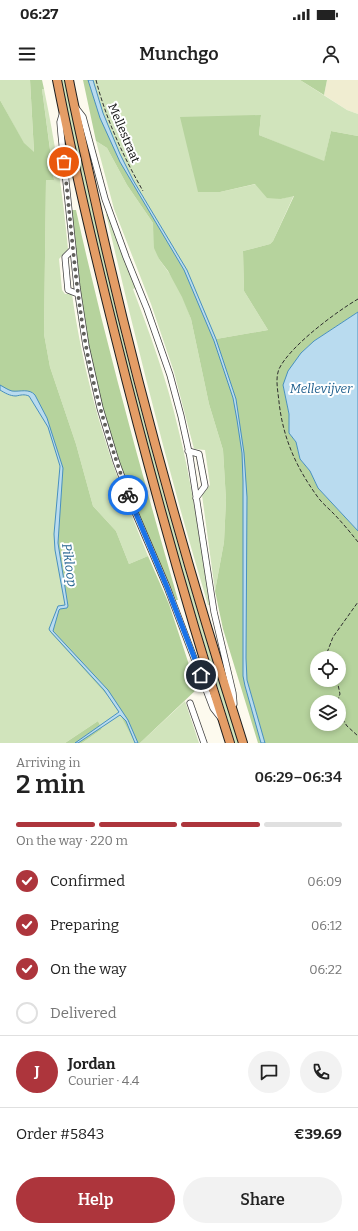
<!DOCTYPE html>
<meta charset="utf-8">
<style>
:root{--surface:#fff;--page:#f2f2f2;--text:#222;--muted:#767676;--line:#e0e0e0;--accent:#ad353c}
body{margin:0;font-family:Bitter,serif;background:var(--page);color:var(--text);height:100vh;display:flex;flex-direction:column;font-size:15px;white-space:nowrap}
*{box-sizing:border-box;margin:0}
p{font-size:13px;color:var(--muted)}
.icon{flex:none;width:22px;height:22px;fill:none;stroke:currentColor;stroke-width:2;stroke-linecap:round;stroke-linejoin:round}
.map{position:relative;height:663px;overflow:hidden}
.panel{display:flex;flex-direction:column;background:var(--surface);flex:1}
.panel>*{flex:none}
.controls{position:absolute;left:310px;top:571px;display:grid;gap:8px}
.controls a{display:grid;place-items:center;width:36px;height:36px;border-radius:50%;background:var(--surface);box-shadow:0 2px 6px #0003;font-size:20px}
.pin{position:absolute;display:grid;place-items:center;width:34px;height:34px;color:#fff;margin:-17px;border:2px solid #fff;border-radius:50%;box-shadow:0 1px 4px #0007}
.courier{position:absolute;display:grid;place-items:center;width:40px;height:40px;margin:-20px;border:3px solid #1a73e8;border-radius:50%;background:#fff;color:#222;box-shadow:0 1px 5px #0007}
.headline em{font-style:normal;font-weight:600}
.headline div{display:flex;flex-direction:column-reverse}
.headline{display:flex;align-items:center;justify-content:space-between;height:68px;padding:0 16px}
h1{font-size:26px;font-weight:600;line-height:30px}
.bar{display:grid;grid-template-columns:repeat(4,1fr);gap:6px 4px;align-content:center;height:48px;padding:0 16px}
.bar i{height:5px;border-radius:3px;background:var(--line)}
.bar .active{background:var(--accent)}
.bar p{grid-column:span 4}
.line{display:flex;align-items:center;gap:10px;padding:0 16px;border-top:1px solid var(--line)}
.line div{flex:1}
.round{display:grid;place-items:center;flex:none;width:42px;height:42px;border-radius:21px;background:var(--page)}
ol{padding:0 16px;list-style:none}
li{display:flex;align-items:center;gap:12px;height:44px}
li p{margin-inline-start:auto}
li .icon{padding:4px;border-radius:50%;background:var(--accent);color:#fff;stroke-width:4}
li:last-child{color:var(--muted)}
li i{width:22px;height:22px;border:2px solid var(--line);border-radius:50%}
.button{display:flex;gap:8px;margin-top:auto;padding:8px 16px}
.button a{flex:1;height:46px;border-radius:24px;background:var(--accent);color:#fff;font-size:16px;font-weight:600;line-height:46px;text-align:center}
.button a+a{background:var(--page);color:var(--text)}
.status{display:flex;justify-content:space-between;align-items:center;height:28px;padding:0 20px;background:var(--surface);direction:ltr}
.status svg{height:11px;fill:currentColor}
header{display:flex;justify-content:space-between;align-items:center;height:52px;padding:0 16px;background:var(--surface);font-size:18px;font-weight:600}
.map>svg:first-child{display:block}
</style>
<div class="status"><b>06:27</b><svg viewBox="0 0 49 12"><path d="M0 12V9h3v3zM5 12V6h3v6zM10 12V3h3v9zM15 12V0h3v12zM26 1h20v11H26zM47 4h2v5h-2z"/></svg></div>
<header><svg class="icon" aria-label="menu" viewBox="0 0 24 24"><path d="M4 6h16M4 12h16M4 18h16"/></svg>Munchgo<svg class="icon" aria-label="person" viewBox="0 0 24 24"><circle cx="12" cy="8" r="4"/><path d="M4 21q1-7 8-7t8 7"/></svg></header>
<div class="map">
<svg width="358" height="663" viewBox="0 0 358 663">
<rect width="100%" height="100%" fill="#fdfaee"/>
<path fill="#f0edd1" d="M 327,0 L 358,0 L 358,34 L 347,30 L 324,15 Z"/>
<path fill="#d1e4bc" d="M 0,0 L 30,0 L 34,73 L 24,64 L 0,20 Z
M 61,0 L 65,0 C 93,138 125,276 163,412 C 186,496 212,580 239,663 L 235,663 C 209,580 183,496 160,412 C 123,276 90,138 61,0 Z
M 93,0 L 300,0 L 347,30 L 358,34 L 358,56 L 331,51 L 324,82 L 259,55 L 261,35 L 220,112 L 256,104 L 281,119 L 294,115 L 273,161 L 270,164 L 243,171 L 244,211 L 268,250 L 216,259 L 187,190 L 133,100 L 120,74 L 103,33 Z
M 42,9 L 44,9 C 55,62 63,115 68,169 L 59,179 L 62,210 L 65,214 L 72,214 C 85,308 112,389 148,476 L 129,484 L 116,451 L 93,426 L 76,364 L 50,287 L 44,254 L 46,100 L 54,99 Z
M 96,61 L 107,68 L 127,105 L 153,143 L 155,151 L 154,159 L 159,179 L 174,200 L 183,217 L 191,239 L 209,324 L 223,370 L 226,420 L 224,462 L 215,511 L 202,415 L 210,405 L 205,370 L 194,369 L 174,292 L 151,224 L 114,129 Z
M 106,134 L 108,134 L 136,208 L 133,209 C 150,254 167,300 178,348 C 193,406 200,466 210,525 L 208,525 C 169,396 137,265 106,134 Z
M 0,307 L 28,313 L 48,343 L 60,379 L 112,616 L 135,663 L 82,663 L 102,649 L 98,641 L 65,663 L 0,663 Z
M 185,621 L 199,663 L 140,663 Z"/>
<path fill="#b6d39d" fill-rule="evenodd" d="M 30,0 L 42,0 L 44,9 L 42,9 L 54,100 L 46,100 L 44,254 L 50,287 L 76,364 L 93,426 L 116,451 L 129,484 L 148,476 L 169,524 L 197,609 L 140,663 L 135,663 L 121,636 L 108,616 L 51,553 L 58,530 L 66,525 L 56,468 L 62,388 L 48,343 L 28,313 L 17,314 L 0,307 L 0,20 L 24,63 L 34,72 Z
M 83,0 L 93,0 L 103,33 L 120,74 L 133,100 L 187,190 L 216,259 L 268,250 L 244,211 L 243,171 L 270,164 L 273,161 L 294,116 L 281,119 L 267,118 L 255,104 L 220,112 L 198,112 L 180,37 L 261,35 L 259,55 L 324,81 L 331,51 L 358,56 L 358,232 L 314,261 L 301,273 L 283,305 L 289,334 L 289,353 L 296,362 L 300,379 L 310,391 L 318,408 L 358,451 L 358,663 L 258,663 L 223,549 L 215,511 L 224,462 L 226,420 L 223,370 L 209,324 L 191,239 L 182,217 L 168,191 L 159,179 L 154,168 L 153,143 L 127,105 L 107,68 L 96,61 ZM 317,578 L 339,578 L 339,600 L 317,600 ZM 317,622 L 339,622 L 339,644 L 317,644 Z
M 300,0 L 327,0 L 324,15 Z
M 72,130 L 76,130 C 105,261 141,391 178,520 L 176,520 C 160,482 142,444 127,406 C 93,317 80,224 72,130 Z
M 98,641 L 102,649 L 82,663 L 65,663 Z"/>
<path fill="#b9dbef" stroke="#4890be" d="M 88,0 L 93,0 L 103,33 L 120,74 L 133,100 L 187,190 L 216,259 L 236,319 L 244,373 L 247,417 L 246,578 L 247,600 L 265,663 L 261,663 L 245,606 L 243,596 L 243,401 L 242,373 L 237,340 L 233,318 L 214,261 L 184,190 L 120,82 L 100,38 Z
M 358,232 L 358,451 L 318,408 L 310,391 L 300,379 L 296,362 L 289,353 L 289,334 L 283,305 L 288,291 L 301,273 L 314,261 Z
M 0,305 C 4,307 8,310 12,311 C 20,312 29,308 35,315 L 47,338 L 63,388 L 58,463 L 68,526 L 67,528 L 60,529 L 59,530 L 53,551 L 108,610 L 128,640 L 138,663 L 135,663 L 126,641 L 120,635 L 78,663 L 75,663 L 119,632 L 104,610 L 50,551 L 49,549 L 58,526 L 65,525 L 55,470 L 54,454 L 60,386 L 48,347 L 29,316 C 24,314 21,315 16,316 C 10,316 5,313 0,310 Z"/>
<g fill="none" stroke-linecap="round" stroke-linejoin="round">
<g stroke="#404040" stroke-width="7">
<path id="minor" d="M 76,28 L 83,37 L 105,119 L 126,177 L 147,229 L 170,295 L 181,336 L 190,377 L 214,532 L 233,613 L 234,624
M 63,32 L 60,42 L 61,54 L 77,207 L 86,266 L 100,328 L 116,381 L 134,430 L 167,507 L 213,628 L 220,637
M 73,169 L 65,177 L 68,210 L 78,214
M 188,371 L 199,374 L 205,406 L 196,418
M 190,623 L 204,663"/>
</g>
<g stroke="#1e1e1e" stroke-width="10">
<path id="highway" d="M 57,0 C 74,86 94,171 115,255 C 149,392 187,529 230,663
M 69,0 C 78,46 89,92 99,138 C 139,315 188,490 243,663"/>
</g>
<path stroke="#2f2f2f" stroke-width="1" stroke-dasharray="4 2" stroke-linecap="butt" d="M 96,0 C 106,39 123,76 143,111
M 358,219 C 336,232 290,266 279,289 C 275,299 278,311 279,322 C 283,358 296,387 317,416 C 321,422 327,427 332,432 C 341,441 350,452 358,462
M 325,578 L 333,557 L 358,522
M 337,600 L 340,614 L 337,622
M 339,634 L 347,646 L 358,656"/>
<use href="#minor" stroke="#fff" stroke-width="5.5"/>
<use href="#highway" stroke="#e49d66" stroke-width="8"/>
</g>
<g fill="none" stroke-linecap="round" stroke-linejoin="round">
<path stroke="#61605c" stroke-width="4" stroke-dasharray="0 7.2" d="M 64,82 C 71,143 75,205 86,266 C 95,317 111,366 128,415"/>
<path stroke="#1a73e8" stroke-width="5" d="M 128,415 L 167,507 L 201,595"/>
</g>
<g text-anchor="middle" stroke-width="4" stroke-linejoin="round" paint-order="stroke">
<g font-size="12" fill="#0d0d0d" stroke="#fff">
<text transform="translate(124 53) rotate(67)" y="4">Mellestraat</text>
</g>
<g font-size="13" font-style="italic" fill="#246390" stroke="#fff">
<text x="321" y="313">Mellevijver</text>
<text transform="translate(70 485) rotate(82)" y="5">Pikloop</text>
</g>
</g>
</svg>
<div class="controls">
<a><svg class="icon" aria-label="locate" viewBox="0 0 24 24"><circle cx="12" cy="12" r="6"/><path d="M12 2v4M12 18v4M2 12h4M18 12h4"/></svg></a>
<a><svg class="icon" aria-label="layers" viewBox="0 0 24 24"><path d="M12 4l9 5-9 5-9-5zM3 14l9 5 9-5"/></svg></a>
</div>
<div class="pin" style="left:64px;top:82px;background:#ea580c"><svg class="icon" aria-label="bag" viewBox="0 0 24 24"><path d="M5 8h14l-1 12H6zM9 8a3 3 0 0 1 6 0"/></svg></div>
<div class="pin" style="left:201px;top:595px;background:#1f2937"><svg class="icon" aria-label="home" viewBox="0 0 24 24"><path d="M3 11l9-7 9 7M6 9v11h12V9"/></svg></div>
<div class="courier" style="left:128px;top:415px"><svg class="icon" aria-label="bike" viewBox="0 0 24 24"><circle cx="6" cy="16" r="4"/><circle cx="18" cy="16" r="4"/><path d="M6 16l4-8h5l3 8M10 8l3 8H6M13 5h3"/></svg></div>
</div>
<section class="panel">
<div class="headline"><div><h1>2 min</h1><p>Arriving in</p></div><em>06:29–06:34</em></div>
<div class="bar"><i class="active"></i><i class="active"></i><i class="active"></i><i></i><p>On the way · 220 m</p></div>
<ol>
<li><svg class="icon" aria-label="check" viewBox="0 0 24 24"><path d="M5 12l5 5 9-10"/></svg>Confirmed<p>06:09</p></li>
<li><svg class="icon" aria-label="check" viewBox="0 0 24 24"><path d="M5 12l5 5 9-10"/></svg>Preparing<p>06:12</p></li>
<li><svg class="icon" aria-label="check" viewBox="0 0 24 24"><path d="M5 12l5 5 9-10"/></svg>On the way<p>06:22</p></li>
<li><i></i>Delivered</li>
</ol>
<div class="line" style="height:72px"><b class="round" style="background:var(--accent);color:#fff">J</b><div><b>Jordan</b><p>Courier · 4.4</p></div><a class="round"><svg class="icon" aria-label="chat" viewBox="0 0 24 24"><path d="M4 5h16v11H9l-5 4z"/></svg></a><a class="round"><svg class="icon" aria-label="phone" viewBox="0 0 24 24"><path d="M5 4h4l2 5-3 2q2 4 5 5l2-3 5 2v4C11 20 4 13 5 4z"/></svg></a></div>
<div class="line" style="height:52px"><div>Order #5843</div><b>€39.69</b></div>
<div class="button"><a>Help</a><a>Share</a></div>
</section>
